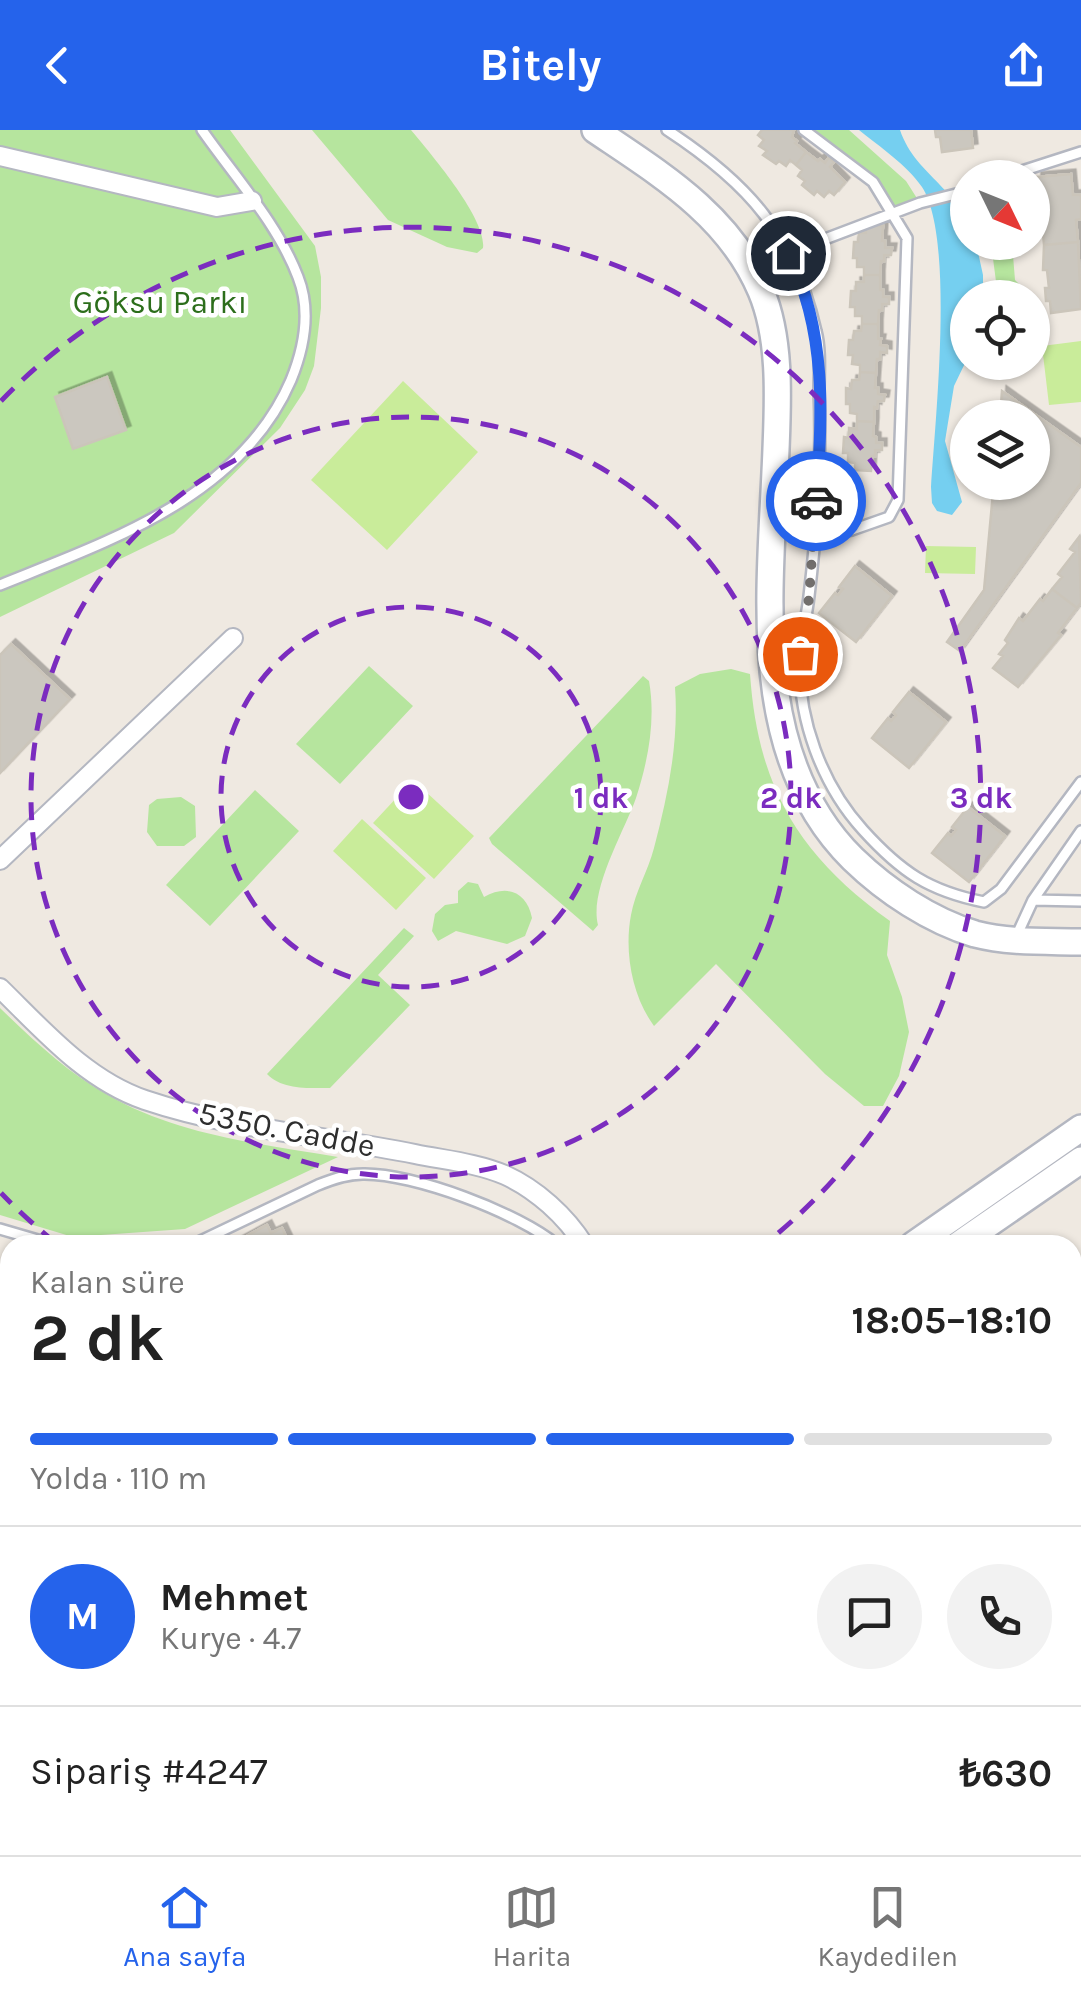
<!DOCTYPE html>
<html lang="tr">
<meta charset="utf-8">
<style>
:root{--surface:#fff;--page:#f2f2f2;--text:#222;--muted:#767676;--line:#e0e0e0;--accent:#2563eb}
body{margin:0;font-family:Karla,sans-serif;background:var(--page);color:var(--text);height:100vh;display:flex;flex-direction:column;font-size:38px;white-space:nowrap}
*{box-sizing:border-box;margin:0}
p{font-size:32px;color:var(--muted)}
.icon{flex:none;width:55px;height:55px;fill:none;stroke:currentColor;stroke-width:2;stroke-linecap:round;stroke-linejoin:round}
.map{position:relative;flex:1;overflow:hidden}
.drawer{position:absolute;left:0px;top:1105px;width:1082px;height:620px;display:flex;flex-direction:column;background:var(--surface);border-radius:30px 30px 0 0;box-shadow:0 2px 8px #0004}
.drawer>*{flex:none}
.needle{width:65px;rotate:133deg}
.tools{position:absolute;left:950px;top:30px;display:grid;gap:20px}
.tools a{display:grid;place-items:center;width:100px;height:100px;border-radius:50%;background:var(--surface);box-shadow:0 2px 8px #0004;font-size:50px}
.pin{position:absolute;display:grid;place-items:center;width:85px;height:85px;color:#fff;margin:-42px;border:5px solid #fff;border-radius:50%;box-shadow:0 2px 10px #0007}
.courier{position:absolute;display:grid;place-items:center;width:100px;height:100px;margin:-50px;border:8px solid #2563eb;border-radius:50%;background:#fff;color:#222;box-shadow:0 2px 12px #0007}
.head em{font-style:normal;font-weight:700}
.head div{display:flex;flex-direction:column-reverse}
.head{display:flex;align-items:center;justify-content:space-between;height:170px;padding:0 30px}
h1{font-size:65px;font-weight:700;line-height:75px}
.bar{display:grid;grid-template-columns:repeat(4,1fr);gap:15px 10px;align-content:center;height:120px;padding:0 30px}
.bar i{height:12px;border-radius:8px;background:var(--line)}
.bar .on{background:var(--accent)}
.bar p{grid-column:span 4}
.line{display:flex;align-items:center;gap:25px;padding:0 30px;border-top:2px solid var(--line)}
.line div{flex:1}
.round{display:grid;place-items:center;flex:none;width:105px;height:105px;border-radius:52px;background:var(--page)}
header{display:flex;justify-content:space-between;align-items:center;height:130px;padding:0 30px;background:var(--accent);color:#fff;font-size:45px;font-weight:700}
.menu{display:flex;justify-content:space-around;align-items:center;height:140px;border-top:2px solid var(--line);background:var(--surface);font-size:28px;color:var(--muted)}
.menu a{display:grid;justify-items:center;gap:5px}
.menu .on{color:var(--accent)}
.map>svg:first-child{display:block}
</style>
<header><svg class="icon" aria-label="back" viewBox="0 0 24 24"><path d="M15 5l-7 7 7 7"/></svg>Bitely<svg class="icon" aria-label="share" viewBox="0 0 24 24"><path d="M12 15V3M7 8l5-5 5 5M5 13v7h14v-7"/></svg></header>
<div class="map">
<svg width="1081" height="1725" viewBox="0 0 1081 1725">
<defs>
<filter id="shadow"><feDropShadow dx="4.5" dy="-4.5" stdDeviation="0" flood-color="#0004"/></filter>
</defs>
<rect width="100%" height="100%" fill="#efe9e1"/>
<path fill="#b6e59e" d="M 0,0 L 230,0 L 315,116 L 321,147 L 321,178 L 314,236 L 305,260 L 280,298 L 174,403 L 0,487 Z
M 312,0 L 411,0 C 430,23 487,89 483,118 L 477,123 L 447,117 L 388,90 Z
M 804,0 L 849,0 L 906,51 L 920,73 L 893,83 L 873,52 Z
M 991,113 L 1012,113 L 1015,150 L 1022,157 L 1023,167 L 998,167 Z
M 369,536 L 413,576 L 340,654 L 296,614 Z
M 731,539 L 750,544 C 758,657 798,725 890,791 L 887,825 L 902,867 L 909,902 L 899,946 L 883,976 L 864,976 L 825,944 L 716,834 L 654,896 C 632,866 624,822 631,785 C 635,762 648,741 654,718 C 668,665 679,612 675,557 L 700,544 Z
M 643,546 L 649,551 C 656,590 648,631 636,668 C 624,702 589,760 598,795 L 593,801 L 492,714 L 489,708 Z
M 255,660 L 299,701 L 210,796 L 166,755 Z
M 181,667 L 195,676 L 196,707 L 184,716 L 157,716 L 147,702 L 149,675 L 157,669 Z
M 468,752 L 478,754 L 484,767 C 507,754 527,762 532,788 L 525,806 L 507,814 L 456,801 L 438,811 L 432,801 L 435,784 L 445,775 L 458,773 L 458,761 Z
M 404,798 L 414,806 L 378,845 L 410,875 L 330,958 C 309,958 282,960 267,944 Z
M 0,878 C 33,910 68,943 108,965 C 177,1005 260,1014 338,1027 L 185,1099 L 73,1107 L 0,1085 Z
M 1073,1288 L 1081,1293 L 1081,1547 L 1072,1542 Z"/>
<path fill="#c9ec9a" d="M 1081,211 L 1081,272 L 1049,275 L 1042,216 Z
M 403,251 L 478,322 L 387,420 L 311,350 Z
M 926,416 L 976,417 L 975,444 L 925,443 Z
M 413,650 L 474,706 L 434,749 L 373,693 Z
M 362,689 L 426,748 L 396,780 L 333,721 Z"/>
<path fill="#75cff0" d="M 859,0 L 900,0 C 916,48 967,60 968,112 L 976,113 L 983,145 L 983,167 L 968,168 L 967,229 L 954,256 L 945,311 L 962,372 L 952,385 L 937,381 L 932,373 L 931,357 C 935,292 955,108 922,57 C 907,35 880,17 859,0 Z"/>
<path fill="#cbc7bf" stroke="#cbc5ba" stroke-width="2.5" filter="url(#shadow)" d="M 762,0 L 794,0 L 792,7 L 797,11 L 795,13 L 806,22 L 796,35 L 790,30 L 786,36 L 779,31 L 776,34 L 763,25 L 767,21 L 759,16 L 764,10 L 758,5 Z
M 935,0 L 971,0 L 973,18 L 942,22 L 940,7 L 936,7 Z
M 806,22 L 818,31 L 820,29 L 825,33 L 829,27 L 834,32 L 830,37 L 845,52 L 834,65 L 829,61 L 824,67 L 817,61 L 814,65 L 802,55 L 805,51 L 798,46 L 802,40 L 796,35 Z
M 1071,44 L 1073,65 L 1081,65 L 1081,89 L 1076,90 L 1078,112 L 1044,115 L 1043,103 L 1039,104 L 1038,91 L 1042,90 L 1040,72 L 1036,73 L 1037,47 Z
M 866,96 L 883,96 L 882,111 L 885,111 L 885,118 L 892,118 L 891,125 L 884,125 L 884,131 L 881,131 L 880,145 L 864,145 L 864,137 L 857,137 L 857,128 L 853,128 L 854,112 L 858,112 L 859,103 L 866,103 Z
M 1078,112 L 1081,179 L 1051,183 L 1050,171 L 1046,171 L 1045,158 L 1049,158 L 1047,140 L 1043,140 L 1044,115 Z
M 864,145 L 880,145 L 880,160 L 883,160 L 883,167 L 889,167 L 889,174 L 882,174 L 882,180 L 879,180 L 878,194 L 862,194 L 862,186 L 855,186 L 855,177 L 850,177 L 851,161 L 856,161 L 856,152 L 864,152 Z
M 862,194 L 878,194 L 878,209 L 881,209 L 880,215 L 887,216 L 887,223 L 880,222 L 880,229 L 877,229 L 876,243 L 860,242 L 860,235 L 852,234 L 853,225 L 848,225 L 849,210 L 853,210 L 854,201 L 861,201 Z
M 860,242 L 876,243 L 875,258 L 878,258 L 878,264 L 885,265 L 884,271 L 878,271 L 877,278 L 874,277 L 874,292 L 857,291 L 857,284 L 850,283 L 850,274 L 846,274 L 846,258 L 851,259 L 852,250 L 859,250 Z
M 107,247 L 126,300 L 73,319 L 55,267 Z
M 1002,261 L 1081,317 L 1081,353 L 960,521 L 947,512 L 984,460 L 994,352 L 1032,352 L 1032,288 L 1000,288 Z
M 857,291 L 874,292 L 873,306 L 876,307 L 876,313 L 882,313 L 882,320 L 875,320 L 875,326 L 872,326 L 871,341 L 855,340 L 855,333 L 848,332 L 848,323 L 843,323 L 844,307 L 849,308 L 849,298 L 857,299 Z
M 1079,407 L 1081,473 L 1077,478 L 1052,459 L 1062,447 L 1058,444 L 1075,422 L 1070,419 Z
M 855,436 L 892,466 L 856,512 L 819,483 L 835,463 L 838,465 L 843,459 L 839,457 Z
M 1052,459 L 1077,478 L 1058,503 L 1061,505 L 1018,557 L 993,538 L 1003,526 L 999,524 L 1008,513 L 1005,510 L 1019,488 L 1023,491 L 1040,469 L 1043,471 Z
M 11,514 L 70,569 L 0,643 L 0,525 Z
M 909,562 L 946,592 L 909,638 L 872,608 L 888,588 L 891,591 L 896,585 L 893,582 Z
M 968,677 L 1005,706 L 969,752 L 932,723 L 948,703 L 951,706 L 956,700 L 952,697 Z
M 267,1095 L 271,1103 L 282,1098 L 289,1113 L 230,1115 Z
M 0,1144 L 10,1146 L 10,1231 L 0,1229 Z
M 398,1715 L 415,1715 L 418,1725 L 360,1725 L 359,1722 Z"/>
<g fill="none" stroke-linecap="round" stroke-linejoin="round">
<g stroke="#b4b7c1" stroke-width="14">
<path id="lane" d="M 667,0 C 748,53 794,104 816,201 C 821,220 819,242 819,261 C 822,329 817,399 809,466 C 807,486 801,506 800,526 C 797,588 822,655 863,700 C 901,742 929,761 984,772 L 1001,759 L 1081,652
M 804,0 L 873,52 L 907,108 L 898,370 L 889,387 L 852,400 L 814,406
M 1000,48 L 1081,22
M 755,141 L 788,123 L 920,73 L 968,61
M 0,455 C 109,411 241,367 291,250 C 304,218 311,180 298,147 C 278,94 234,46 202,0
M 1033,770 L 1081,771
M 1015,809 L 1033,770 L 1081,701
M 0,1099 L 55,1115
M 192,1115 L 318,1055 C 333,1049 347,1044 363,1044 C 413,1043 519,1083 557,1115
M 0,1340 L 10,1344
M 0,1477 L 10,1481
M 0,1612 L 10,1568"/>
</g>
<g stroke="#b4b7c1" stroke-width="22">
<path id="street" d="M 0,26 L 217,77 L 252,71
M 0,730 L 233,508
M 0,858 C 43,900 86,950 145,970 C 231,999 326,1006 415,1024 C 444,1030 477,1033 505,1045 C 536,1059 566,1086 584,1115
M 1072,1556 L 1081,1560
M 743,1725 L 752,1715"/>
</g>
<g stroke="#b4b7c1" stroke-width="30">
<path id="secondary" d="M 595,0 C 660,44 729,85 761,161 C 781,208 778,269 776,319 C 771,456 746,624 853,729 C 886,761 931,791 975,804 C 1010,813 1046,811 1081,812
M 913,1115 L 1081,998
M 958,1115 L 1081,1030
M 0,1687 L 10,1683
M 0,1706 L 10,1703
M 657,1715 L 686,1725"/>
</g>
<use href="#lane" stroke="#fff" stroke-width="9"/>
<use href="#street" stroke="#fff" stroke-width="18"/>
<use href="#secondary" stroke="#fff" stroke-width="25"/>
</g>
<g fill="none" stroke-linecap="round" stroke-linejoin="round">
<path stroke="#726f6d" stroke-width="10" stroke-dasharray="0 18" d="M 800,524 L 809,468 L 816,371"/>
<path stroke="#2563eb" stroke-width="12" d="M 788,123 C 827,200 823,288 816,371"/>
</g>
<g fill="none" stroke="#7b2cbf" stroke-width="5" stroke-dasharray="18 12">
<circle cx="411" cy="667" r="190"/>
<circle cx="411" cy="667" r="380"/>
<path d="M56 1113A570 570 0 0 1 1 1063M1 271A570 570 0 1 1 766 1113"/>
</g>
<g text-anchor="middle" stroke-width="9" stroke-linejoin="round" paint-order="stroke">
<g font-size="32" fill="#2c6e1b" stroke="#fff">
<text x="160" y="183">Göksu Parkı</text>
</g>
<g font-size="32" fill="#2e2e2e" stroke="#fff">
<text transform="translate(287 999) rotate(11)" y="11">5350. Cadde</text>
</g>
</g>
<circle cx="411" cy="667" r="15" fill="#7b2cbf" stroke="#fff" stroke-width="5"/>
<g font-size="30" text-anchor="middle" font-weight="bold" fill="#7b2cbf" stroke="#fff" stroke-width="9" stroke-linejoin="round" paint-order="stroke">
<text x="601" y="678">1 dk</text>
<text x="791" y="678">2 dk</text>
<text x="981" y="678">3 dk</text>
</g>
</svg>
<div class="tools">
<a><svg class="needle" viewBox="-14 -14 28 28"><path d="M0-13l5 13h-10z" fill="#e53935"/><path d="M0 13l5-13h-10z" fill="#767676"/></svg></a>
<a><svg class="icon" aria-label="locate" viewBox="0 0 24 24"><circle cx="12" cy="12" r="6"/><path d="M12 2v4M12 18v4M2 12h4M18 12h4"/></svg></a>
<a><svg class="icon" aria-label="layers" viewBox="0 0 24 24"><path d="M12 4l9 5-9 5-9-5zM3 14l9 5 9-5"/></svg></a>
</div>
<div class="pin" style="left:800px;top:524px;background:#ea580c"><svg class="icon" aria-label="bag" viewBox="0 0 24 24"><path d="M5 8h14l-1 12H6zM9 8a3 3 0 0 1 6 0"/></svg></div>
<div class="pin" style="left:788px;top:123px;background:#1f2937"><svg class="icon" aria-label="home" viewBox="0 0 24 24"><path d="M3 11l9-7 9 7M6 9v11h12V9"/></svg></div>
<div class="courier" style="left:816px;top:371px"><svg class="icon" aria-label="car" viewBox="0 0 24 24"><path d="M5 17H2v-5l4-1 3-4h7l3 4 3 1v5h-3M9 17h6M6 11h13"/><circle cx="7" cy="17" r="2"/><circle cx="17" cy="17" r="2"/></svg></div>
<section class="drawer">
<div class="head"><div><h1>2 dk</h1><p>Kalan süre</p></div><em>18:05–18:10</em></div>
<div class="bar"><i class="on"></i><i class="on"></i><i class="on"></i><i></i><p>Yolda · 110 m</p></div>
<div class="line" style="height:180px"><b class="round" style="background:var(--accent);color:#fff">M</b><div><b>Mehmet</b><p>Kurye · 4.7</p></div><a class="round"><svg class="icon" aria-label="chat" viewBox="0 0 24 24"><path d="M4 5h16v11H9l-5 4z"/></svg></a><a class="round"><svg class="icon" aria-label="phone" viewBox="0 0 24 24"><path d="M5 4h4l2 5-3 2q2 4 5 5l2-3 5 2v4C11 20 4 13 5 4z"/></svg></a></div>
<div class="line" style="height:130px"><div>Sipariş #4247</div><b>₺630</b></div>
</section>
</div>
<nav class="menu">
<a class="on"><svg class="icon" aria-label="home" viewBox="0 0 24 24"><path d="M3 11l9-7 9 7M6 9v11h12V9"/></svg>Ana sayfa</a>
<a><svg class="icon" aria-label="map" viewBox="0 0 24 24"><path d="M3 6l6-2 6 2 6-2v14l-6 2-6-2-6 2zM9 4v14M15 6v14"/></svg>Harita</a>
<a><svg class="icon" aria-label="saved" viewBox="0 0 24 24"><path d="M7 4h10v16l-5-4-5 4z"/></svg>Kaydedilen</a>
</nav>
